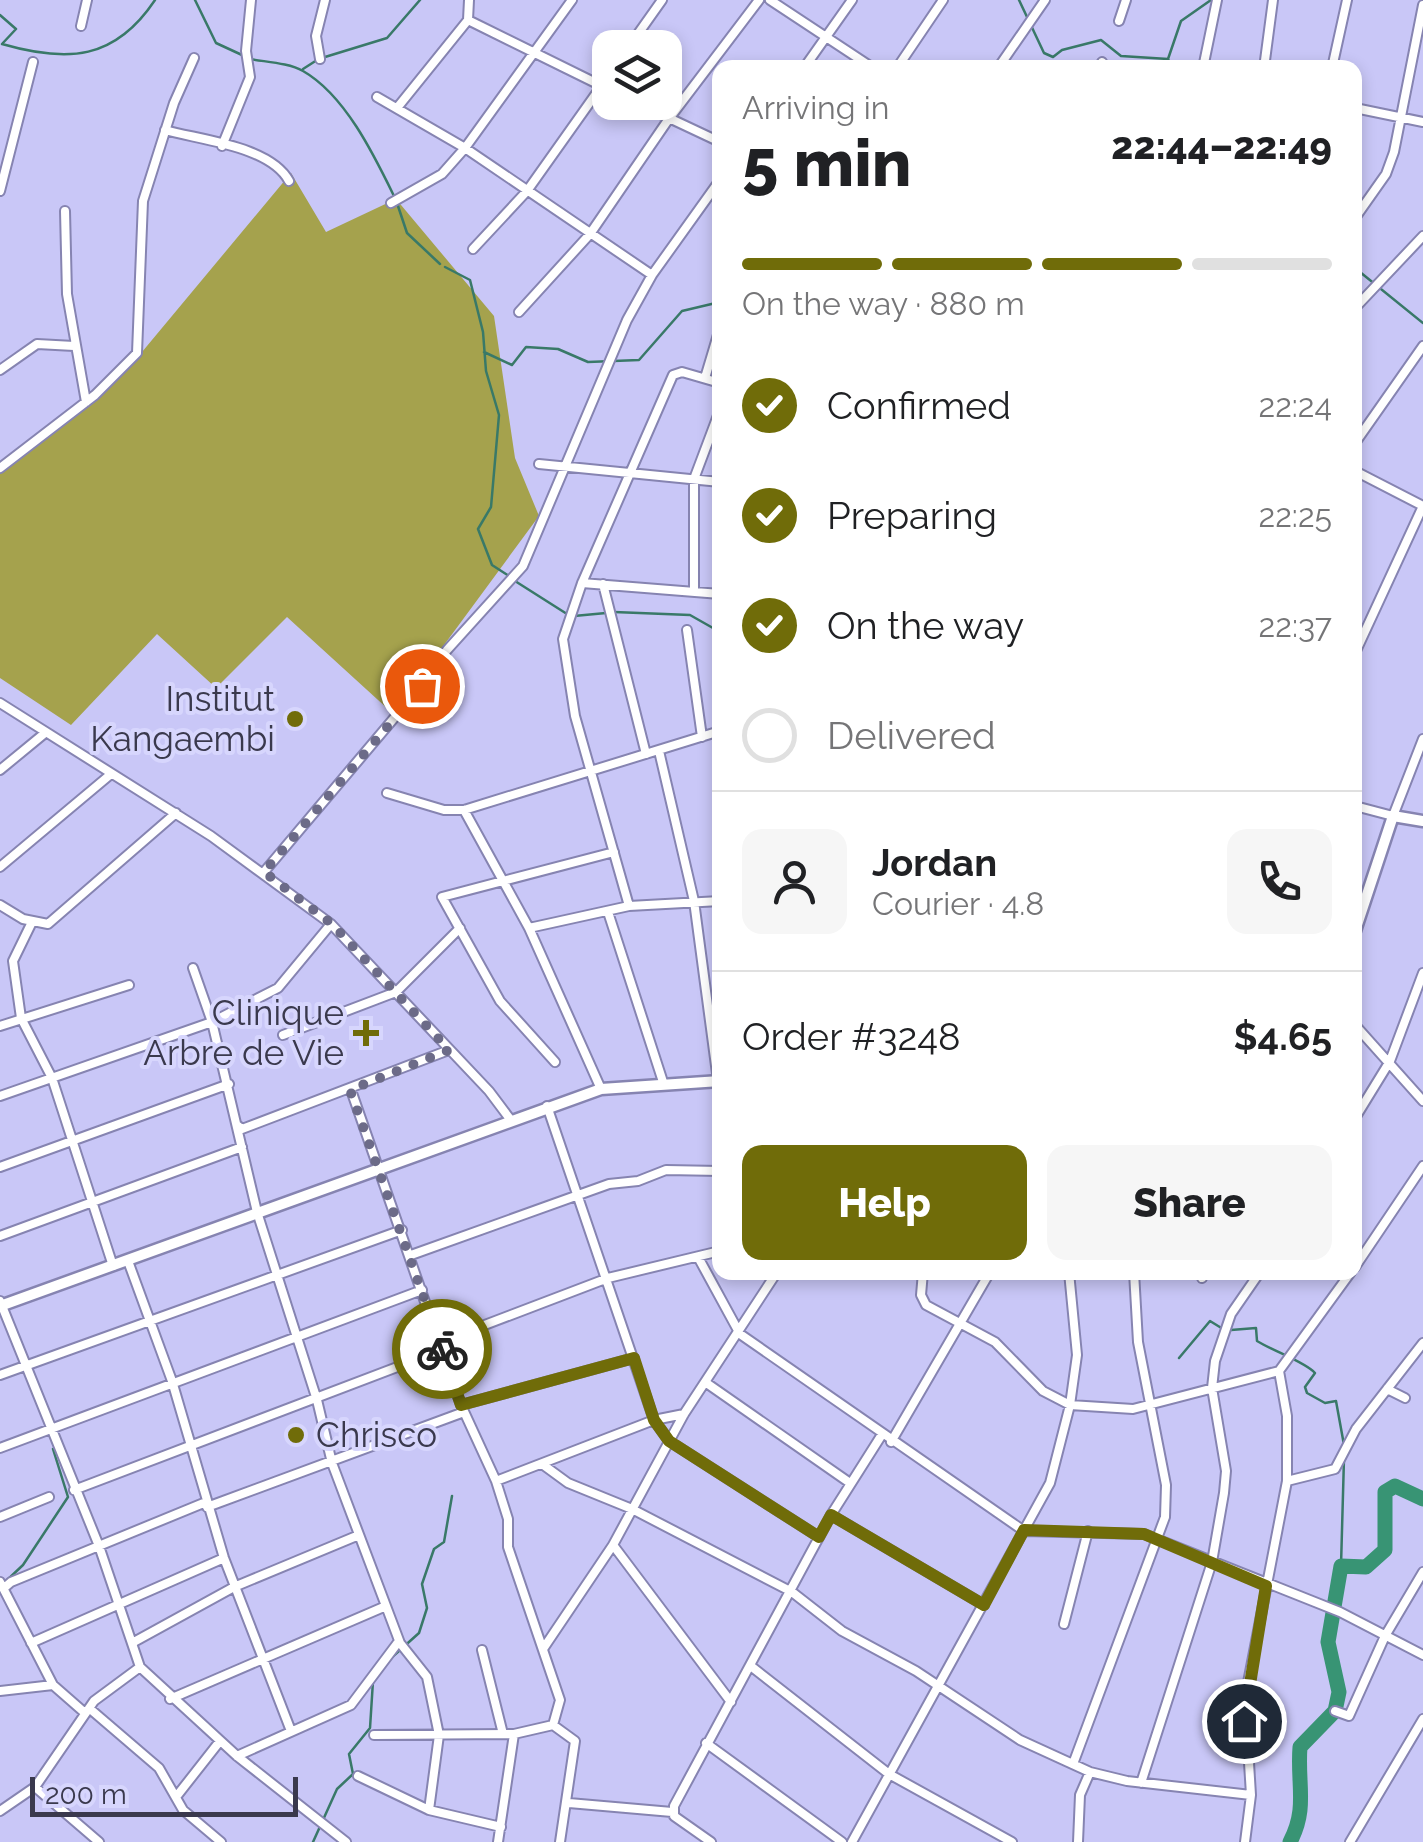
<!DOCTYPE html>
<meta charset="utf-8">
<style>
:root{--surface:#fff;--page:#f6f6f6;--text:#202124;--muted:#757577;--line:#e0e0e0;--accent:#706c09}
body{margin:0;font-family:Raleway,sans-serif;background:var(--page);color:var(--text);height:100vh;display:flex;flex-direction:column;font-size:38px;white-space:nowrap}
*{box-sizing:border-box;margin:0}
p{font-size:32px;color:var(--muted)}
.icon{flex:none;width:55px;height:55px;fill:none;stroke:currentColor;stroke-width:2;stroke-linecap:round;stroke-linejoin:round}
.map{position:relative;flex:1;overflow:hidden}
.drawer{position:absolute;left:712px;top:60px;width:650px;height:1220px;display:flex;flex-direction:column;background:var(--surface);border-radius:20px;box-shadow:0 5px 15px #0003}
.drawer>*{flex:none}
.controls{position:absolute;left:592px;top:30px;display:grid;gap:20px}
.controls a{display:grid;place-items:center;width:90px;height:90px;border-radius:20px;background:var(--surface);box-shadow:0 5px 15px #0003;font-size:50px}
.scale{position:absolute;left:30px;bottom:25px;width:268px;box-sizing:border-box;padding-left:10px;border:5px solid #3a394d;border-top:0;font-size:28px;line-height:35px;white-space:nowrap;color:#3a394d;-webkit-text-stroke:8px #d7d6fd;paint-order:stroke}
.pin{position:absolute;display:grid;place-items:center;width:85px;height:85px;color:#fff;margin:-42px;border:5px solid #fff;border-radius:50%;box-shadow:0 2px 10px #0007}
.courier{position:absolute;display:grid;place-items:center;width:100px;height:100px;margin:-50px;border:8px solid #706c09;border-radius:50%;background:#fff;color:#222;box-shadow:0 2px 12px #0007}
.head em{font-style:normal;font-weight:800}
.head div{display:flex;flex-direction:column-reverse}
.head{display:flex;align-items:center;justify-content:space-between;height:170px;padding:0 30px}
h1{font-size:65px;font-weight:800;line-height:75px}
.bar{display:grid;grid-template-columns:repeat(4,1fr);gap:15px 10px;align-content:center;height:120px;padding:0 30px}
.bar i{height:12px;border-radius:8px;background:var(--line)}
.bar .current{background:var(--accent)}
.bar p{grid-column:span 4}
.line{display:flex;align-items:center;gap:25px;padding:0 30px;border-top:2px solid var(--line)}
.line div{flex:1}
.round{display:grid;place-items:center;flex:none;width:105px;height:105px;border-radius:20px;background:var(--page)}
ol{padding:0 30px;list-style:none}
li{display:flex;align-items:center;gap:30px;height:110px}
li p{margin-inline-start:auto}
li .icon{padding:10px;border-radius:50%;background:var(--accent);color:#fff;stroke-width:4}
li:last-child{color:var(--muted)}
li i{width:55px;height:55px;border:5px solid var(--line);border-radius:50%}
.action{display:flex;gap:20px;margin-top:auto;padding:20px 30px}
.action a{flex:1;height:115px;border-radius:20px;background:var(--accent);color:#fff;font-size:40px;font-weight:800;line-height:115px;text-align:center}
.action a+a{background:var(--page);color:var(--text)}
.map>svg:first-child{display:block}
</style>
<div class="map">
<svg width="1423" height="1842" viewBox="0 0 1423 1842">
<rect width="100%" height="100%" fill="#c9c7f7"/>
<path fill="#a5a24d" d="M 291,173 L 326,232 L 396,199 L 494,316 L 515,458 L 539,516 L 419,679 L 389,710 L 287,617 L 216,688 L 157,634 L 71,725 L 0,678 L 0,470 L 137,358 Z"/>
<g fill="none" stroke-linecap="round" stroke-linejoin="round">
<path stroke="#397968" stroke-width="2.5" d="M 195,0 L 216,43 L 242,55
M 1019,0 L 1044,53 L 1053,57 L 1062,50 L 1101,40 L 1121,56 L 1168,59
M 0,15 L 16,29 L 2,44 C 68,63 115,60 155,0
M 325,57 L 387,38 L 420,0
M 250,59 C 266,62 289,63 303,71 C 345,95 374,155 394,196
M 1173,68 L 1168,59 L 1181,21 L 1211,0
M 303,69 L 317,60
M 397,203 L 407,233 L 440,264
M 445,267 L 470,280 L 483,332 L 486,371 L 499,415 L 491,507 L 478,529 L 492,565 L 509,576
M 1355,268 L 1423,323
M 484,352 L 512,365 L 526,347 L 558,349 L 588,362 L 639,360 L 682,311 L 720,302
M 515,581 L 567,614
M 614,612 L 690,615 L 720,632
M 574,616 L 606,613
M 1231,1330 L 1256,1328 L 1257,1341 C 1273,1351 1305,1362 1315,1373 L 1305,1387 L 1307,1393 L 1325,1403 L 1336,1401 L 1344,1445
M 1179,1358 L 1210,1321 L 1223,1329
M 1341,1566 L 1344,1458
M 4,1583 L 23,1565 L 68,1497 L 53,1449
M 390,1659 L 419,1633 L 427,1608 L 422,1584 L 434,1549 L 444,1542 L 452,1496
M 313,1842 L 337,1789 L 353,1774 L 349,1754 L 370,1728 L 373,1681"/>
<path stroke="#389474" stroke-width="15" d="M 1290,1842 C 1308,1808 1297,1785 1300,1747 L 1335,1711 L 1339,1692 L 1328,1642 L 1341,1566 L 1366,1567 L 1385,1550 L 1385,1492 L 1395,1486 L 1423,1499"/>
<g stroke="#8684b1" stroke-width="12">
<path id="minor" d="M 770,0 L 873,68
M 468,20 L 610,90
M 468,20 L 469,0
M 1119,21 L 1126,0
M 81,26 L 87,0
M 628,48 L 662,0
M 320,59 L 316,36 L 325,0
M 804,68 L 852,0
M 897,68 L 943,0
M 998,68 L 1045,0
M 1100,68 L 1102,62
M 1203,68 L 1217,0
M 1264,68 L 1273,0
M 1332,68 L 1347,0
M 377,97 L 465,148 L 652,275
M 635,102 L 720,142
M 397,108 L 468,20
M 1355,108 L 1423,122
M 165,130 C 200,140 270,146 289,181
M 222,146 L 250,77 L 246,51 L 251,0
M 0,191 L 33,62
M 391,203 L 442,174 L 465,148 L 572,0
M 65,211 L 67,294 L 86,402
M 1355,218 L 1386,174 L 1394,152 L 1423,5
M 473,249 L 527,191 L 610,74
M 1355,308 L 1423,236
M 519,312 L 590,234 L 668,120 L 759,0
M 0,370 L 37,344 L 74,346
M 705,378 L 720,328
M 1355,443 L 1423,346
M 539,464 L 720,482
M 0,468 L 95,395 L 137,353 L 143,201 L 174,103 L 194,58
M 1355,471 L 1423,506 L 1355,653
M 582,583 L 720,594
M 603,584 L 646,754
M 694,591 L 694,479 L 720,410
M 687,630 L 702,737
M 0,703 L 211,836 L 331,924 L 489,1091 L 510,1119
M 659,751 L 694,901 L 718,1081
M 0,770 L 45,733
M 387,793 L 444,810 L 464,810 L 720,731
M 1355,806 L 1393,816 L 1423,739
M 464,810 L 529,928 L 601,1089
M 0,867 L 111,774
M 264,872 L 422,685 L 447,650 L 523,566 L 627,320 L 652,275 L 720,180
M 0,905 L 23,919 L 48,924 L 176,813
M 629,906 L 575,716 L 563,639 L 582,583 L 673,375 L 682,372 L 720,383
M 608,912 L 664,1085
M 32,922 L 13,961 L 21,1018 L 52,1078 L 113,1266
M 529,928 L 629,906 L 720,901
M 193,968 L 212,1022 L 257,1212 L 317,1400 L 332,1463 L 400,1643 L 427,1677 L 439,1735 L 429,1810
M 1355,1025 L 1423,1101
M 0,1026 L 129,985
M 283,1035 L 396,992 L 460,928
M 555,1062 L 500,1001 L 442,897 L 614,852
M 351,1090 L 461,1405 L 496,1481 L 508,1519 L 508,1547 L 560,1700 L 553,1725
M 0,1096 L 212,1022 L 278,988 L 331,924
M 547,1106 L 654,1420 L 669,1441 L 819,1537
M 1355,1118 L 1390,1061 L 1423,973
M 237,1125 L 242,1129 L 449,1050
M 0,1167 L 229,1084
M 0,1236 L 242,1147
M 411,1255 L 609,1184 L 638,1181 L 666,1170 L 720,1171
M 698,1257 L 740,1334 L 1024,1531 L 1144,1534 L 1340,1612 L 1423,1655
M 128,1261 L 172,1381 L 224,1558 L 291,1731
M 1355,1267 L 1423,1166
M 923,1272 L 921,1295 L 926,1305 L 995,1342 L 1043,1391 L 1070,1405 L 1133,1409 L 1279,1371 L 1351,1272
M 1201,1272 L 1202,1278
M 0,1301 L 99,1546 L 140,1667 L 237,1756 L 346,1842
M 440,1342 L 608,1278 L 720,1251
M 0,1375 L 402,1230
M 705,1382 L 850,1483
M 1387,1389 L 1405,1398
M 461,1405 L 634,1358
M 891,1442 L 990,1272
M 0,1448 L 422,1290
M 542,1464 L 568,1483 L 632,1509 L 792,1592 L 842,1631 L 916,1671 L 1020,1740 L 1090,1772 L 1127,1781 L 1251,1795
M 496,1481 L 654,1420 L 684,1414
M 1287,1481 L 1335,1469 L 1356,1429 L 1423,1343
M 74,1490 L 442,1350
M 207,1507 L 464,1412
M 831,1515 L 984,1605
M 0,1517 L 49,1497
M 613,1545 L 731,1702
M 0,1582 L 53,1685 L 85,1713
M 4,1588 L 11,1582 L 206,1502
M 1064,1624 L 1088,1531
M 31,1643 L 224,1558
M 132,1643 L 234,1587 L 359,1535
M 543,1649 L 613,1545 L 684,1414 L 777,1272
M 482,1650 L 503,1734
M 752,1667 L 889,1774 L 1012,1842
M 0,1691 L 53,1685
M 170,1699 L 386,1606
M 89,1708 L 159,1768 L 183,1810 L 221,1842
M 1335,1711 L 1349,1716 L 1385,1636 L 1423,1572
M 374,1735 L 514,1734
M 706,1743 L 842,1842
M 237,1756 L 351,1705 L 399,1641
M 1073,1764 L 1165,1517 L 1166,1485 L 1138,1342 L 1134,1272
M 358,1776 L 429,1810 L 501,1827
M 1141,1783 L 1212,1562 L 1224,1493 L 1226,1471 L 1212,1388 L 1215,1361 L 1231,1314 L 1260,1272
M 35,1787 L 99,1842
M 176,1797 L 220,1741
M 569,1803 L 672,1812
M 0,1811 L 35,1787 L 94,1701 L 140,1667
M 498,1842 L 514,1734 L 553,1725 L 575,1741 L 560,1842
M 711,1842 L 674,1816 L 674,1806 L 831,1515 L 881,1436
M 852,1842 L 1050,1483 L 1070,1405 L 1077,1355 L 1069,1272
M 1078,1842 L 1080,1795 L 1090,1772
M 1245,1842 L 1251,1795 L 1245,1698 L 1287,1481 L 1287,1416 L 1279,1371
M 1350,1842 L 1423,1719"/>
</g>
<g stroke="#8684b1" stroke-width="15">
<path id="tertiary" d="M 1355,931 L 1393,816 L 1423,821
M 0,1306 L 601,1089 L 720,1081"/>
</g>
<use href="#minor" stroke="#fff" stroke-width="8"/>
<use href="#tertiary" stroke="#fff" stroke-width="10"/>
</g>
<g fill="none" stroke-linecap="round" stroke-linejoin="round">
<path stroke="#6c6b88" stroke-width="10" stroke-dasharray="0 18" d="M 422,686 L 264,872 L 332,924 L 449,1050 L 350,1090 L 442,1349"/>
<path stroke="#706c09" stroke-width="12" d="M 442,1349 L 461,1405 L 634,1358 L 654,1420 L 669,1441 L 819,1537 L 831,1515 L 984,1605 L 1024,1530 L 1144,1534 L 1266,1586 L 1244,1721"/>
</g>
<g fill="#706c09" stroke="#d7d6fd" stroke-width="4">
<circle cx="295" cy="719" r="10"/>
<path d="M361 1018h10v10h10v10h-10v10h-10v-10h-10v-10h10z"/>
<circle cx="296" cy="1435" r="10"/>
</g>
<g text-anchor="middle" stroke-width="8" stroke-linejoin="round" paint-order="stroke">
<g font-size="35" fill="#3a394d" stroke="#d7d6fd" text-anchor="end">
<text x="275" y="711">Institut<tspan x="275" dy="40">Kangaembi</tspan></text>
<text x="344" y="1025">Clinique<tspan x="344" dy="40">Arbre de Vie</tspan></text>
<text x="316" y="1447" text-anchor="start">Chrisco</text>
</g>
</g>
</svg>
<div class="controls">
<a><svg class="icon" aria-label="layers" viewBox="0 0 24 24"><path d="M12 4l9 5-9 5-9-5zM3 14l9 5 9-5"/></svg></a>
</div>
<div class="scale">200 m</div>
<div class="pin" style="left:422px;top:686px;background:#ea580c"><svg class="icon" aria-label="bag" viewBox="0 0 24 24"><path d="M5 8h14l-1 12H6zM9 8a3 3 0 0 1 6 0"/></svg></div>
<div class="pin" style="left:1244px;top:1721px;background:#1f2937"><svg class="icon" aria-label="home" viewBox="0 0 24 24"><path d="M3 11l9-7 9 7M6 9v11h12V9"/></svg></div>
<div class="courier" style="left:442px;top:1349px"><svg class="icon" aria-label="bike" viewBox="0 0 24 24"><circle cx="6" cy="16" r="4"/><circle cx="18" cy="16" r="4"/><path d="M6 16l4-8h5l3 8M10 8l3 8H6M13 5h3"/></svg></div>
<section class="drawer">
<div class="head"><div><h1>5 min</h1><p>Arriving in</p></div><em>22:44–22:49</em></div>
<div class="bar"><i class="current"></i><i class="current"></i><i class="current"></i><i></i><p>On the way · 880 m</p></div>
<ol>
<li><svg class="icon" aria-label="check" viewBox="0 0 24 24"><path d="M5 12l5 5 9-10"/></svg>Confirmed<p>22:24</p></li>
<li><svg class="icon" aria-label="check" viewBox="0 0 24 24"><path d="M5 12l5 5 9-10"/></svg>Preparing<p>22:25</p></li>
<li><svg class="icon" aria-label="check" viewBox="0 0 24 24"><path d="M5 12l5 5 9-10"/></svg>On the way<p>22:37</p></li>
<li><i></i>Delivered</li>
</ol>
<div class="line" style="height:180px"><a class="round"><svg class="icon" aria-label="person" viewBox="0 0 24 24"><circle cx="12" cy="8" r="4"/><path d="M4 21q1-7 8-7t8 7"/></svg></a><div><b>Jordan</b><p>Courier · 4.8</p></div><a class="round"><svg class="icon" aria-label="phone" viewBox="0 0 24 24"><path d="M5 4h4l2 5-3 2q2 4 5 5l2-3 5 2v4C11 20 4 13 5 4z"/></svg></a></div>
<div class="line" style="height:130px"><div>Order #3248</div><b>$4.65</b></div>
<div class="action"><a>Help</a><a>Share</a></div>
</section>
</div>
